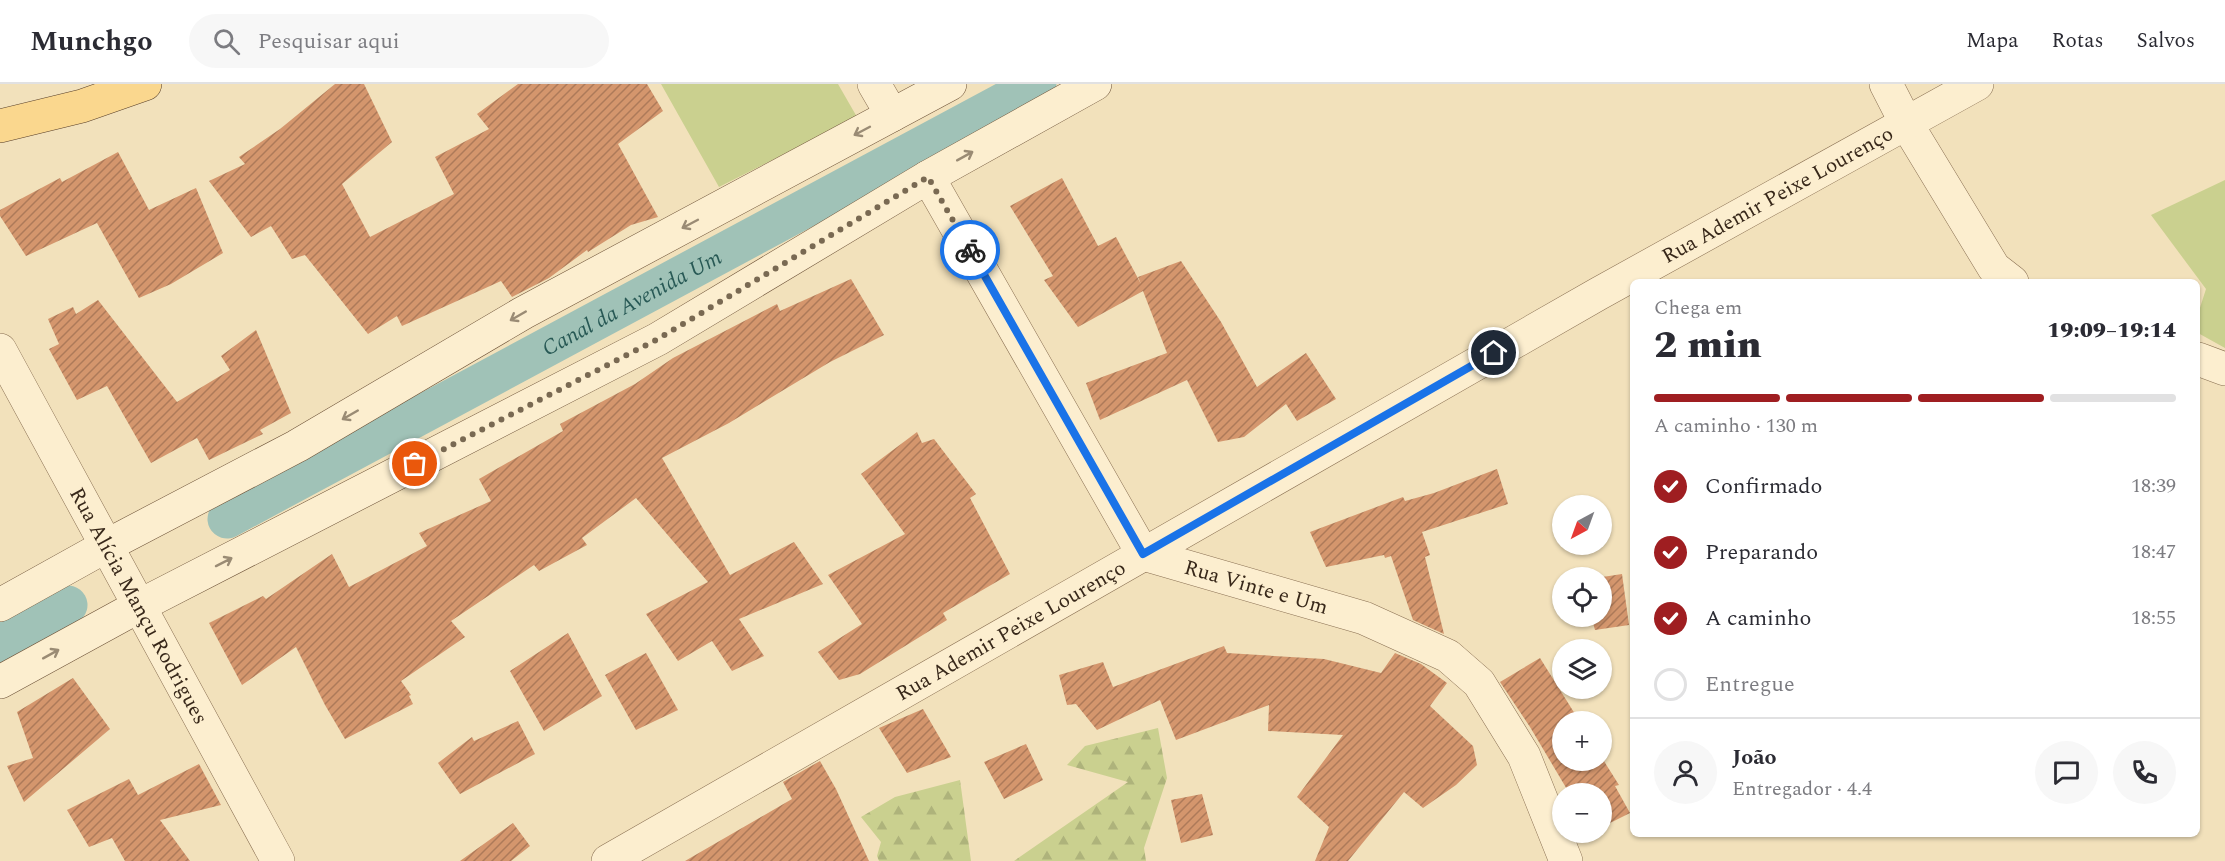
<!DOCTYPE html>
<html lang="pt">
<meta charset="utf-8">
<style>
:root{--surface:#fff;--page:#f7f7f7;--text:#2b2b33;--muted:#7c7c81;--line:#e1e1e2;--accent:#9f1e21}
body{margin:0;font-family:Spectral,serif;background:var(--page);color:var(--text);height:100vh;display:flex;flex-direction:column;font-size:22px;white-space:nowrap}
*{box-sizing:border-box;margin:0}
p{font-size:20px;color:var(--muted)}
.icon{flex:none;width:33px;height:33px;fill:none;stroke:currentColor;stroke-width:2;stroke-linecap:round;stroke-linejoin:round}
.map{position:relative;flex:1;overflow:hidden}
.side{position:absolute;left:1630px;top:195px;width:570px;height:558px;display:flex;flex-direction:column;background:var(--surface);border-radius:9px;box-shadow:0 2px 4px #0004}
.side>*{flex:none}
.needle{width:39px;rotate:221deg}
.tools{position:absolute;left:1552px;top:411px;display:grid;gap:12px}
.tools a{display:grid;place-items:center;width:60px;height:60px;border-radius:50%;background:var(--surface);box-shadow:0 2px 4px #0004;font-size:30px}
.pin{position:absolute;display:grid;place-items:center;width:51px;height:51px;color:#fff;margin:-26px;border:3px solid #fff;border-radius:50%;box-shadow:0 2px 6px #0007}
.courier{position:absolute;display:grid;place-items:center;width:60px;height:60px;margin:-30px;border:4px solid #1a73e8;border-radius:50%;background:#fff;color:#222;box-shadow:0 2px 8px #0007}
.summary em{font-style:normal;font-weight:800}
.summary div{display:flex;flex-direction:column-reverse}
.summary{display:flex;align-items:center;justify-content:space-between;height:102px;padding:0 24px}
h1{font-size:39px;font-weight:800;line-height:45px}
.bar{display:grid;grid-template-columns:repeat(4,1fr);gap:9px 6px;align-content:center;height:72px;padding:0 24px}
.bar i{height:8px;border-radius:4px;background:var(--line)}
.bar .on{background:var(--accent)}
.bar p{grid-column:span 4}
.line{display:flex;align-items:center;gap:15px;padding:0 24px;border-top:2px solid var(--line)}
.line div{flex:1}
.round{display:grid;place-items:center;flex:none;width:63px;height:63px;border-radius:32px;background:var(--page)}
ol{padding:0 24px;list-style:none}
li{display:flex;align-items:center;gap:18px;height:66px}
li p{margin-inline-start:auto}
li .icon{padding:6px;border-radius:50%;background:var(--accent);color:#fff;stroke-width:4}
li:last-child{color:var(--muted)}
li i{width:33px;height:33px;border:3px solid var(--line);border-radius:50%}
header{display:flex;align-items:center;gap:36px;box-sizing:border-box;height:84px;padding:0 30px;background:var(--surface);border-bottom:2px solid var(--line)}
header strong{font-size:28px}
nav{display:flex;gap:33px;margin-inline-start:auto;font-size:21px}
.search{width:420px;height:54px;background:var(--page);display:flex;align-items:center;gap:15px;box-sizing:border-box;padding:0 21px;border-radius:33px;color:var(--muted);font-size:22px}
.map>svg:first-child{display:block}
</style>
<header>
<strong>Munchgo</strong>
<div class="search"><svg class="icon" aria-label="search" viewBox="0 0 24 24"><circle cx="10" cy="10" r="6"/><path d="M15 15l6 6"/></svg>Pesquisar aqui</div>
<nav><a>Mapa</a><a>Rotas</a><a>Salvos</a></nav>
</header>
<div class="map">
<svg width="2225" height="777" viewBox="0 0 2225 777">
<defs>
<pattern id="forest-firs" width="22" height="20" patternUnits="userSpaceOnUse" patternTransform="scale(1.5)"><rect width="22" height="20" fill="#cad08f"/><path d="M5 1l3.5 6h-7zM16 11l3.5 6h-7z" fill="#aeb37b"/></pattern>
<pattern id="building-hatch" width="6" height="6" patternUnits="userSpaceOnUse" patternTransform="scale(1.5)"><rect width="6" height="6" fill="#d4966d"/><path d="M-1 1l2-2M0 6l6-6M5 7l2-2" fill="none" stroke="#ad7a59"/></pattern>
</defs>
<rect width="100%" height="100%" fill="#f2e1bb"/>
<path fill="#cad08f" d="M 661,0 L 838,0 L 857,33 L 719,103 Z
M 2225,96 L 2225,264 L 2198,249 L 2198,230 L 2206,205 L 2151,131 Z"/>
<path fill="url(#forest-firs)" d="M 1158,644 L 1167,694 L 1144,764 L 1146,777 L 1014,777 L 1128,698 L 1067,681 L 1085,662 Z
M 960,696 L 971,777 L 879,777 L 877,772 L 881,758 L 861,733 L 895,713 Z"/>
<g fill="none" stroke-linecap="round" stroke-linejoin="round">
<g stroke="#a0c2b7" stroke-width="39">
<path id="s1" d="M 227,435 L 1037,0"/>
<path d="M 0,559 L 68,521"/>
</g>
</g>
<path fill="url(#building-hatch)" d="M 335,0 L 364,0 L 392,58 L 342,100 L 370,153 L 454,110 L 435,73 L 489,45 L 477,30 L 518,0 L 647,0 L 663,27 L 618,60 L 658,133 L 631,141 L 588,168 L 587,166 L 549,194 L 512,213 L 501,197 L 402,242 L 397,232 L 368,250 L 305,171 L 292,175 L 271,142 L 251,153 L 209,97 L 245,80 L 239,73 L 280,45 Z
M 118,68 L 149,126 L 196,104 L 223,169 L 171,200 L 139,214 L 97,139 L 26,172 L 0,132 L 0,126 L 60,94 L 62,98 Z
M 1062,94 L 1098,162 L 1116,153 L 1141,200 L 1138,193 L 1181,177 L 1221,238 L 1257,303 L 1306,269 L 1336,315 L 1297,337 L 1286,320 L 1244,353 L 1218,358 L 1187,296 L 1100,336 L 1086,299 L 1167,269 L 1143,207 L 1078,243 L 1044,196 L 1053,192 L 1010,122 Z
M 851,195 L 884,251 L 830,278 L 729,339 L 662,374 L 730,491 L 794,458 L 823,500 L 739,535 L 764,572 L 732,587 L 712,557 L 678,577 L 646,530 L 708,498 L 636,414 L 582,454 L 587,461 L 539,487 L 534,481 L 451,537 L 465,553 L 401,597 L 411,611 L 409,612 L 413,620 L 345,655 L 325,621 L 296,563 L 242,601 L 209,539 L 263,512 L 266,515 L 332,470 L 349,503 L 427,462 L 419,449 L 491,417 L 479,395 L 563,347 L 560,340 L 635,300 L 673,274 L 777,220 L 780,227 Z
M 98,216 L 177,318 L 230,286 L 221,272 L 256,246 L 291,329 L 260,346 L 263,350 L 209,376 L 197,354 L 151,379 L 107,302 L 77,316 L 49,265 L 59,260 L 48,235 L 73,223 L 76,230 Z
M 917,348 L 922,359 L 934,355 L 976,410 L 970,414 L 1010,490 L 943,529 L 947,536 L 860,590 L 839,596 L 818,568 L 862,540 L 828,491 L 905,450 L 861,390 Z
M 1497,385 L 1508,420 L 1422,448 L 1430,471 L 1425,473 L 1444,550 L 1413,536 L 1391,472 L 1385,474 L 1384,471 L 1326,483 L 1310,448 L 1403,413 L 1405,417 L 1434,409 Z
M 1622,490 L 1629,541 L 1595,546 L 1591,532 L 1602,532 L 1602,494 L 1596,494 Z
M 568,549 L 602,612 L 544,647 L 510,587 Z
M 1224,562 L 1227,569 L 1324,575 L 1381,589 L 1395,569 L 1421,580 L 1447,599 L 1430,622 L 1473,662 L 1477,681 L 1456,701 L 1423,724 L 1404,708 L 1348,777 L 1315,777 L 1329,743 L 1297,713 L 1343,651 L 1268,647 L 1269,621 L 1176,656 L 1160,616 L 1097,646 L 1076,620 L 1067,621 L 1059,591 L 1103,578 L 1113,603 Z
M 646,569 L 678,626 L 636,646 L 605,591 Z
M 1540,574 L 1580,638 L 1563,638 L 1563,676 L 1602,676 L 1602,674 L 1619,701 L 1615,702 L 1630,729 L 1602,743 L 1602,710 L 1567,710 L 1568,707 L 1530,643 L 1500,598 Z
M 73,594 L 110,645 L 24,718 L 7,682 L 33,674 L 17,628 Z
M 923,625 L 951,673 L 907,689 L 879,644 Z
M 518,637 L 535,670 L 460,710 L 438,679 L 472,653 L 474,657 Z
M 1026,660 L 1043,696 L 1004,715 L 984,678 Z
M 820,677 L 836,705 L 869,777 L 685,777 L 792,715 L 783,698 Z
M 199,680 L 221,721 L 160,736 L 190,777 L 125,777 L 112,754 L 89,763 L 67,726 L 129,695 L 138,711 Z
M 1202,710 L 1213,751 L 1181,759 L 1171,716 Z
M 513,739 L 530,762 L 511,777 L 460,777 Z"/>
<g fill="none" stroke-linecap="round" stroke-linejoin="round">
<g stroke="#8a7053" stroke-width="34">
<g id="street">
<path d="M 874,0 L 892,31"/>
<path d="M 1886,0 L 1906,39 L 1994,184 L 2012,198"/>
<path id="s2" d="M 928,93 L 1143,470 L 1364,534 L 1448,572 L 1479,599 L 1524,672 L 1566,777"/>
<path id="s3" d="M 0,266 L 278,777"/>
<path d="M 2198,275 L 2225,285"/>
<path id="s4" d="M 608,777 L 1598,210 L 1977,0"/>
</g>
</g>
<g stroke="#6c5137" stroke-width="34">
<path id="secondary" d="M 0,521 L 106,462 L 297,362 L 523,229 L 950,0
M 0,598 L 139,522 L 658,255 L 928,93 L 1095,0"/>
</g>
<g stroke="#573e29" stroke-width="34">
<path id="primary" d="M 0,42 L 82,22 L 145,0"/>
</g>
<use href="#street" stroke="#fceecf" stroke-width="33"/>
<use href="#secondary" stroke="#fceecf" stroke-width="33"/>
<use href="#primary" stroke="#fad78e" stroke-width="33"/>
</g>
<defs><path id="oneway-shaft" d="M-6 0H5M1.5-3L5.5 0L1.5 3" fill="none" stroke-width="1.6" stroke-linecap="round" stroke-linejoin="round" transform="scale(1.5)"/></defs>
<g stroke="#9a8b74">
<use href="#oneway-shaft" transform="translate(862 47) rotate(152)"/>
<use href="#oneway-shaft" transform="translate(965 72) rotate(-29)"/>
<use href="#oneway-shaft" transform="translate(690 140) rotate(152)"/>
<use href="#oneway-shaft" transform="translate(518 232) rotate(150)"/>
<use href="#oneway-shaft" transform="translate(350 331) rotate(150)"/>
<use href="#oneway-shaft" transform="translate(224 478) rotate(-27)"/>
<use href="#oneway-shaft" transform="translate(51 570) rotate(-29)"/>
</g>
<g fill="none" stroke-linecap="round" stroke-linejoin="round">
<path stroke="#796952" stroke-width="6" stroke-dasharray="0 10.8" d="M 415,380 L 658,255 L 928,93 L 970,166"/>
<path stroke="#1a73e8" stroke-width="8" d="M 970,166 L 1143,470 L 1494,269"/>
</g>
<g text-anchor="middle" stroke-width="4.5" stroke-linejoin="round" paint-order="stroke">
<g font-size="21" fill="#38281a" stroke="#f9ebcb">
<text dy="7" stroke="none"><textPath href="#s4" startOffset="1346">Rua Ademir Peixe Lourenço</textPath></text>
<text dy="7" stroke="none"><textPath href="#s2" startOffset="552">Rua Vinte e Um</textPath></text>
<text dy="7" stroke="none"><textPath href="#s3" startOffset="291">Rua Alícia Mançu Rodrigues</textPath></text>
<text dy="7" stroke="none"><textPath href="#s4" startOffset="464">Rua Ademir Peixe Lourenço</textPath></text>
</g>
<g font-size="22" font-style="italic" fill="#285955" stroke="#f9ebcb">
<text dy="8" stroke="none"><textPath href="#s1" startOffset="459">Canal da Avenida Um</textPath></text>
</g>
</g>
</svg>
<div class="tools">
<a><svg class="needle" viewBox="-14 -14 28 28"><path d="M0-13l5 13h-10z" fill="#e53935"/><path d="M0 13l5-13h-10z" fill="#7c7c81"/></svg></a>
<a><svg class="icon" aria-label="locate" viewBox="0 0 24 24"><circle cx="12" cy="12" r="6"/><path d="M12 2v4M12 18v4M2 12h4M18 12h4"/></svg></a>
<a><svg class="icon" aria-label="layers" viewBox="0 0 24 24"><path d="M12 4l9 5-9 5-9-5zM3 14l9 5 9-5"/></svg></a>
<a>+</a>
<a>−</a>
</div>
<div class="pin" style="left:415px;top:380px;background:#ea580c"><svg class="icon" aria-label="bag" viewBox="0 0 24 24"><path d="M5 8h14l-1 12H6zM9 8a3 3 0 0 1 6 0"/></svg></div>
<div class="pin" style="left:1494px;top:269px;background:#1f2937"><svg class="icon" aria-label="home" viewBox="0 0 24 24"><path d="M3 11l9-7 9 7M6 9v11h12V9"/></svg></div>
<div class="courier" style="left:970px;top:166px"><svg class="icon" aria-label="bike" viewBox="0 0 24 24"><circle cx="6" cy="16" r="4"/><circle cx="18" cy="16" r="4"/><path d="M6 16l4-8h5l3 8M10 8l3 8H6M13 5h3"/></svg></div>
<section class="side">
<div class="summary"><div><h1>2 min</h1><p>Chega em</p></div><em>19:09–19:14</em></div>
<div class="bar"><i class="on"></i><i class="on"></i><i class="on"></i><i></i><p>A caminho · 130 m</p></div>
<ol>
<li><svg class="icon" aria-label="check" viewBox="0 0 24 24"><path d="M5 12l5 5 9-10"/></svg>Confirmado<p>18:39</p></li>
<li><svg class="icon" aria-label="check" viewBox="0 0 24 24"><path d="M5 12l5 5 9-10"/></svg>Preparando<p>18:47</p></li>
<li><svg class="icon" aria-label="check" viewBox="0 0 24 24"><path d="M5 12l5 5 9-10"/></svg>A caminho<p>18:55</p></li>
<li><i></i>Entregue</li>
</ol>
<div class="line" style="height:108px"><a class="round"><svg class="icon" aria-label="person" viewBox="0 0 24 24"><circle cx="12" cy="8" r="4"/><path d="M4 21q1-7 8-7t8 7"/></svg></a><div><b>João</b><p>Entregador · 4.4</p></div><a class="round"><svg class="icon" aria-label="chat" viewBox="0 0 24 24"><path d="M4 5h16v11H9l-5 4z"/></svg></a><a class="round"><svg class="icon" aria-label="phone" viewBox="0 0 24 24"><path d="M5 4h4l2 5-3 2q2 4 5 5l2-3 5 2v4C11 20 4 13 5 4z"/></svg></a></div>
</section>
</div>
